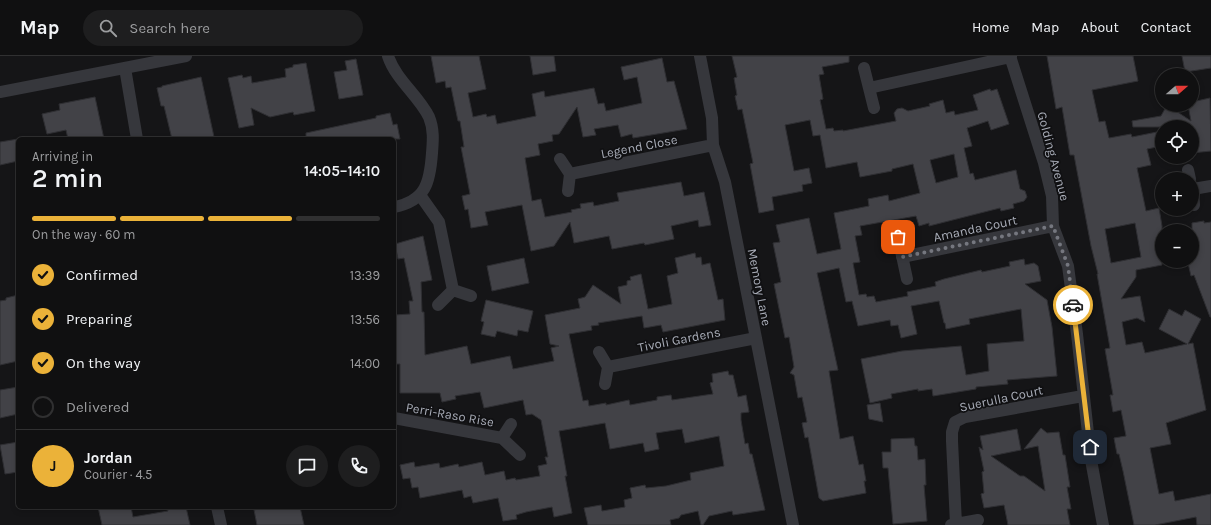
<!DOCTYPE html>
<meta charset="utf-8">
<style>
:root{--surface:#101011;--page:#1e1e1f;--text:#f1f3f6;--muted:#9c9d9f;--line:#303031;--accent:#ebb239}
body{margin:0;font-family:Karla,sans-serif;background:var(--page);color:var(--text);height:100vh;display:flex;flex-direction:column;font-size:15px;white-space:nowrap}
*{box-sizing:border-box;margin:0}
p{font-size:13px;color:var(--muted)}
.icon{flex:none;width:22px;height:22px;fill:none;stroke:currentColor;stroke-width:2;stroke-linecap:round;stroke-linejoin:round}
.map{position:relative;flex:1;overflow:hidden}
.side{position:absolute;left:16px;top:81px;width:380px;height:372px;display:flex;flex-direction:column;background:var(--surface);border-radius:6px;box-shadow:0 2px 6px #0003,0 0 0 1px var(--line)}
.side>*{flex:none}
.needle{width:26px;rotate:70deg}
.tools{position:absolute;left:1155px;top:12px;display:grid;gap:8px}
.tools a{display:grid;place-items:center;width:44px;height:44px;border-radius:50%;background:var(--surface);box-shadow:0 2px 6px #0003,0 0 0 1px var(--line);font-size:20px}
.pin{position:absolute;display:grid;place-items:center;width:34px;height:34px;color:#fff;margin:-17px;border-radius:8px;box-shadow:0 2px 6px #0006}
.courier{position:absolute;display:grid;place-items:center;width:40px;height:40px;margin:-20px;border:3px solid #ebb239;border-radius:50%;background:#fff;color:#222;box-shadow:0 1px 5px #0007}
.headline em{font-style:normal;font-weight:600}
.headline div{display:flex;flex-direction:column-reverse}
.headline{display:flex;align-items:center;justify-content:space-between;height:68px;padding:0 16px}
h1{font-size:26px;font-weight:600;line-height:30px}
.bar{display:grid;grid-template-columns:repeat(4,1fr);gap:6px 4px;align-content:center;height:48px;padding:0 16px}
.bar i{height:5px;border-radius:3px;background:var(--line)}
.bar .active{background:var(--accent)}
.bar p{grid-column:span 4}
.line{display:flex;align-items:center;gap:10px;padding:0 16px;border-top:1px solid var(--line)}
.line div{flex:1}
.round{display:grid;place-items:center;flex:none;width:42px;height:42px;border-radius:21px;background:var(--page)}
ol{padding:0 16px;list-style:none}
li{display:flex;align-items:center;gap:12px;height:44px}
li p{margin-inline-start:auto}
li .icon{padding:4px;border-radius:50%;background:var(--accent);color:#111;stroke-width:4}
li:last-child{color:var(--muted)}
li i{width:22px;height:22px;border:2px solid var(--line);border-radius:50%}
header{display:flex;align-items:center;gap:24px;box-sizing:border-box;height:56px;padding:0 20px;background:var(--surface);border-bottom:1px solid var(--line)}
header strong{font-size:19px}
nav{display:flex;gap:22px;margin-inline-start:auto;font-size:14px}
.search{width:280px;height:36px;background:var(--page);display:flex;align-items:center;gap:10px;box-sizing:border-box;padding:0 14px;border-radius:22px;color:var(--muted);font-size:15px}
.map>svg:first-child{display:block}
</style>
<header>
<strong>Map</strong>
<div class="search"><svg class="icon" aria-label="search" viewBox="0 0 24 24"><circle cx="10" cy="10" r="6"/><path d="M15 15l6 6"/></svg>Search here</div>
<nav><a>Home</a><a>Map</a><a>About</a><a>Contact</a></nav>
</header>
<div class="map">
<svg width="1211" height="469" viewBox="0 0 1211 469">
<rect width="100%" height="100%" fill="#151517"/>
<path fill="#424247" stroke="#2f2f33" fill-rule="evenodd" d="M 431,0 L 479,0 L 486,33 L 468,37 L 473,61 L 486,58 L 487,61 L 495,59 L 497,68 L 536,60 L 532,38 L 544,35 L 545,41 L 594,32 L 598,48 L 604,47 L 606,55 L 642,47 L 637,21 L 624,24 L 621,11 L 662,2 L 667,26 L 674,25 L 687,73 L 633,82 L 632,78 L 621,81 L 618,69 L 594,73 L 596,79 L 583,81 L 577,51 L 559,78 L 552,79 L 553,85 L 538,88 L 540,99 L 525,102 L 532,145 L 541,143 L 545,161 L 572,156 L 571,154 L 581,152 L 580,148 L 593,146 L 594,150 L 619,145 L 617,137 L 681,126 L 684,140 L 704,136 L 711,169 L 699,171 L 698,164 L 671,170 L 674,183 L 645,189 L 644,187 L 612,193 L 609,180 L 574,187 L 570,166 L 554,190 L 531,195 L 522,149 L 485,156 L 488,169 L 471,172 L 468,153 L 465,154 L 462,140 L 470,138 L 461,91 L 464,91 L 460,65 L 458,65 L 451,31 L 446,32 L 445,25 L 436,27 Z
M 530,0 L 554,0 L 556,15 L 533,19 Z
M 732,0 L 849,0 L 849,6 L 822,11 L 824,18 L 819,19 L 823,43 L 820,44 L 826,73 L 833,72 L 834,75 L 843,74 L 843,75 L 896,65 L 894,57 L 897,53 L 902,52 L 908,55 L 930,50 L 929,48 L 943,44 L 946,57 L 954,55 L 955,59 L 978,54 L 973,39 L 990,33 L 991,35 L 997,33 L 1009,68 L 991,74 L 988,65 L 967,72 L 972,90 L 964,92 L 970,118 L 973,117 L 975,124 L 1016,114 L 1020,133 L 1025,135 L 1027,141 L 1024,145 L 1013,148 L 1014,152 L 1001,155 L 1000,152 L 929,170 L 929,167 L 919,170 L 916,160 L 860,170 L 862,179 L 855,180 L 860,206 L 853,207 L 859,239 L 866,238 L 867,241 L 874,240 L 876,246 L 908,240 L 907,236 L 936,230 L 935,226 L 944,223 L 981,214 L 982,216 L 1010,210 L 1009,206 L 1024,203 L 1025,209 L 1034,207 L 1038,210 L 1041,225 L 1025,228 L 1047,244 L 1052,271 L 1057,320 L 1007,324 L 1008,328 L 976,331 L 976,333 L 933,340 L 932,333 L 918,335 L 918,333 L 891,338 L 892,342 L 870,347 L 861,303 L 902,295 L 961,290 L 966,319 L 989,315 L 987,288 L 1024,285 L 1021,253 L 969,263 L 970,268 L 946,273 L 945,267 L 944,267 L 939,245 L 911,250 L 917,278 L 901,282 L 898,269 L 891,270 L 890,264 L 858,270 L 852,245 L 846,246 L 839,212 L 817,217 L 838,314 L 829,315 L 840,383 L 853,380 L 859,409 L 863,408 L 866,425 L 864,425 L 866,437 L 823,445 L 819,442 L 808,381 L 805,382 L 802,367 L 807,366 L 802,341 L 798,342 L 794,319 L 790,317 L 794,311 L 789,281 L 785,282 L 774,228 L 781,226 L 773,187 L 780,186 L 776,169 L 809,162 L 817,198 L 841,193 L 834,157 L 869,150 L 868,143 L 888,139 L 889,145 L 920,137 L 913,108 L 892,113 L 892,115 L 860,121 L 857,106 L 826,112 L 820,79 L 813,80 L 810,64 L 785,69 L 794,115 L 809,112 L 812,127 L 802,129 L 803,135 L 772,141 L 774,154 L 759,157 L 750,108 L 753,107 L 742,53 L 738,54 L 735,40 L 737,39 L 734,22 L 737,21 ZM 954,98 L 958,121 L 936,127 L 930,104 Z
M 1047,0 L 1133,0 L 1138,25 L 1092,34 L 1099,66 L 1105,65 L 1109,82 L 1131,78 L 1132,81 L 1162,75 L 1162,90 L 1147,93 L 1151,109 L 1137,112 L 1146,155 L 1159,152 L 1162,170 L 1162,209 L 1136,214 L 1136,221 L 1121,243 L 1140,240 L 1145,266 L 1137,262 L 1122,266 L 1126,289 L 1142,286 L 1145,297 L 1187,288 L 1159,273 L 1169,253 L 1182,260 L 1185,254 L 1201,263 L 1188,288 L 1193,287 L 1206,354 L 1166,367 L 1171,388 L 1150,392 L 1159,438 L 1173,435 L 1175,445 L 1211,438 L 1211,469 L 1197,469 L 1196,461 L 1155,469 L 1134,469 L 1123,415 L 1119,398 L 1117,398 L 1114,382 L 1126,380 L 1121,354 L 1113,356 L 1110,339 L 1113,339 L 1105,293 L 1110,292 L 1097,218 L 1098,218 L 1091,190 L 1074,99 L 1070,99 L 1062,51 L 1056,53 ZM 1135,167 L 1141,201 L 1111,207 L 1105,173 Z
M 1182,0 L 1211,0 L 1211,12 L 1185,16 Z
M 356,3 L 363,39 L 339,43 L 334,16 L 347,14 L 345,5 Z
M 306,7 L 315,55 L 294,59 L 293,56 L 270,61 L 251,52 L 254,69 L 239,72 L 228,22 L 242,19 L 243,22 L 251,20 L 252,27 L 286,21 L 285,13 L 293,11 L 293,9 Z
M 201,21 L 214,81 L 205,83 L 172,83 L 164,50 L 161,50 L 157,32 L 162,31 L 162,30 Z
M 95,41 L 104,83 L 68,83 L 66,74 L 47,78 L 42,58 L 60,54 L 59,48 Z
M 1210,42 L 1211,95 L 1192,97 L 1192,71 L 1133,71 L 1132,65 L 1161,60 L 1167,49 L 1191,65 L 1188,49 L 1192,49 L 1192,46 Z
M 390,57 L 393,69 L 397,68 L 400,83 L 306,83 L 306,77 L 376,62 L 376,60 Z
M 18,83 L 18,105 L 0,109 L 0,86 Z
M 1204,165 L 1204,167 L 1211,166 L 1211,261 L 1210,261 L 1194,219 L 1191,220 L 1188,207 L 1192,206 L 1192,167 Z
M 423,180 L 432,224 L 421,226 L 422,256 L 424,256 L 425,299 L 467,290 L 471,308 L 510,300 L 513,313 L 554,305 L 551,292 L 559,290 L 550,288 L 545,259 L 580,252 L 578,243 L 585,241 L 593,229 L 621,248 L 618,231 L 627,229 L 627,225 L 631,224 L 630,221 L 641,218 L 648,253 L 672,248 L 667,220 L 678,217 L 675,202 L 695,197 L 696,202 L 701,201 L 702,209 L 710,207 L 718,244 L 723,243 L 725,264 L 663,276 L 661,269 L 644,272 L 642,260 L 598,267 L 599,269 L 591,270 L 592,274 L 569,278 L 583,345 L 588,344 L 589,350 L 606,347 L 606,349 L 629,344 L 630,349 L 657,344 L 657,341 L 671,339 L 672,344 L 713,338 L 710,327 L 713,326 L 712,318 L 728,315 L 729,319 L 733,319 L 738,341 L 746,339 L 749,356 L 741,357 L 741,364 L 745,388 L 748,387 L 750,398 L 752,398 L 765,454 L 733,459 L 732,455 L 709,460 L 703,469 L 701,469 L 698,455 L 681,459 L 679,462 L 670,464 L 671,469 L 588,469 L 584,452 L 601,449 L 602,455 L 625,451 L 624,444 L 632,442 L 630,432 L 645,429 L 646,432 L 666,430 L 691,424 L 690,417 L 724,410 L 719,380 L 685,387 L 682,373 L 656,377 L 659,393 L 645,396 L 643,387 L 610,393 L 605,367 L 559,375 L 567,420 L 565,420 L 572,457 L 554,461 L 552,451 L 526,456 L 516,459 L 517,463 L 503,465 L 498,442 L 473,447 L 471,440 L 464,442 L 462,434 L 420,442 L 418,431 L 412,432 L 410,422 L 403,423 L 400,409 L 414,406 L 415,411 L 439,407 L 440,412 L 458,408 L 459,411 L 482,406 L 485,419 L 504,415 L 506,424 L 515,422 L 516,424 L 540,420 L 538,410 L 547,408 L 545,401 L 548,401 L 541,364 L 532,358 L 526,359 L 523,344 L 484,352 L 480,336 L 455,340 L 456,343 L 442,346 L 440,337 L 400,337 L 400,308 L 394,308 L 394,259 L 410,258 L 409,245 L 413,245 L 404,202 L 398,203 L 395,188 Z
M 524,202 L 529,227 L 492,235 L 487,210 Z
M 18,239 L 18,305 L 0,309 L 0,245 L 6,244 L 6,242 Z
M 486,244 L 533,255 L 528,276 L 518,274 L 517,280 L 497,275 L 495,281 L 481,278 L 484,266 L 481,265 Z
M 18,331 L 18,358 L 0,362 L 0,334 Z
M 880,347 L 883,366 L 869,363 L 867,349 Z
M 1041,372 L 1047,377 L 1059,376 L 1063,399 L 1065,399 L 1070,431 L 1067,431 L 1071,453 L 1067,453 L 1070,469 L 1008,469 L 1004,449 L 984,452 L 981,438 L 984,437 L 982,416 L 984,415 L 979,391 L 983,394 L 980,380 L 1017,373 L 1021,394 L 991,400 L 1020,420 L 1024,420 L 1045,435 L 1038,390 L 1024,393 Z
M 914,382 L 915,390 L 917,390 L 918,404 L 925,403 L 926,429 L 924,429 L 927,465 L 893,468 L 888,412 L 883,412 L 882,396 L 891,396 L 891,383 Z
M 18,386 L 18,416 L 5,418 L 0,389 Z
M 98,451 L 131,451 L 133,461 L 168,455 L 167,451 L 186,451 L 190,469 L 102,469 Z
M 267,451 L 274,451 L 275,453 L 300,451 L 304,469 L 257,469 L 254,454 Z"/>
<g fill="none" stroke-linecap="round" stroke-linejoin="round">
<path stroke="#36373c" stroke-width="12" d="M 388,0 C 396,24 418,39 429,61 C 434,73 433,85 432,97 C 430,126 426,145 394,151
M 700,0 L 712,62 L 713,89 L 725,126 L 793,469
M 1010,0 L 1044,107 L 1052,140 L 1053,170 L 1068,210 L 1077,278 L 1091,404 L 1103,469
M 125,12 L 137,83
M 864,12 L 874,52
M 869,32 L 1011,1
M 0,36 L 186,0
M 560,103 L 570,118 L 568,135
M 1188,114 L 1190,123
M 570,118 L 713,89
M 1192,131 L 1193,133 L 1211,130
M 1193,133 L 1194,149
M 420,139 L 439,166 L 453,234
M 898,181 L 907,223
M 902,201 L 1053,170
M 438,249 L 453,234 L 471,240
M 599,296 L 608,311 L 605,328
M 608,311 L 756,282
M 394,362 L 502,382
M 511,368 L 502,382 L 520,399
M 217,451 L 221,469
M 956,468 L 978,464
M 951,469 L 956,468 L 952,385 L 952,376 L 955,366 L 965,361 L 1083,340"/>
</g>
<g fill="none" stroke-linecap="round" stroke-linejoin="round">
<path stroke="#75777f" stroke-width="4" stroke-dasharray="0 7.2" d="M 898,181 L 902,201 L 1053,170 L 1068,210 L 1073,249"/>
<path stroke="#ebb239" stroke-width="5" d="M 1073,249 L 1090,391"/>
</g>
<g text-anchor="middle" stroke-width="3.5" stroke-linejoin="round" paint-order="stroke">
<g font-size="13" fill="#a8acb7" stroke="#101012">
<text transform="translate(639 90) rotate(-11)" y="5">Legend Close</text>
<text transform="translate(1054 100) rotate(75)" y="5">Golding Avenue</text>
<text transform="translate(975 172) rotate(-12)" y="5">Amanda Court</text>
<text transform="translate(760 231) rotate(79)" y="5">Memory Lane</text>
<text transform="translate(679 283) rotate(-11)" y="5">Tivoli Gardens</text>
<text transform="translate(1001 342) rotate(-12)" y="5">Suerulla Court</text>
<text transform="translate(450 358) rotate(10)" y="5">Perri-Raso Rise</text>
</g>
</g>
</svg>
<div class="tools">
<a><svg class="needle" viewBox="-14 -14 28 28"><path d="M0-13l5 13h-10z" fill="#e53935"/><path d="M0 13l5-13h-10z" fill="#9c9d9f"/></svg></a>
<a><svg class="icon" aria-label="locate" viewBox="0 0 24 24"><circle cx="12" cy="12" r="6"/><path d="M12 2v4M12 18v4M2 12h4M18 12h4"/></svg></a>
<a>+</a>
<a>−</a>
</div>
<div class="pin" style="left:898px;top:181px;background:#ea580c"><svg class="icon" aria-label="bag" viewBox="0 0 24 24"><path d="M5 8h14l-1 12H6zM9 8a3 3 0 0 1 6 0"/></svg></div>
<div class="pin" style="left:1090px;top:391px;background:#1f2937"><svg class="icon" aria-label="home" viewBox="0 0 24 24"><path d="M3 11l9-7 9 7M6 9v11h12V9"/></svg></div>
<div class="courier" style="left:1073px;top:249px"><svg class="icon" aria-label="car" viewBox="0 0 24 24"><path d="M5 17H2v-5l4-1 3-4h7l3 4 3 1v5h-3M9 17h6M6 11h13"/><circle cx="7" cy="17" r="2"/><circle cx="17" cy="17" r="2"/></svg></div>
<section class="side">
<div class="headline"><div><h1>2 min</h1><p>Arriving in</p></div><em>14:05–14:10</em></div>
<div class="bar"><i class="active"></i><i class="active"></i><i class="active"></i><i></i><p>On the way · 60 m</p></div>
<ol>
<li><svg class="icon" aria-label="check" viewBox="0 0 24 24"><path d="M5 12l5 5 9-10"/></svg>Confirmed<p>13:39</p></li>
<li><svg class="icon" aria-label="check" viewBox="0 0 24 24"><path d="M5 12l5 5 9-10"/></svg>Preparing<p>13:56</p></li>
<li><svg class="icon" aria-label="check" viewBox="0 0 24 24"><path d="M5 12l5 5 9-10"/></svg>On the way<p>14:00</p></li>
<li><i></i>Delivered</li>
</ol>
<div class="line" style="height:72px"><b class="round" style="background:var(--accent);color:#111">J</b><div><b>Jordan</b><p>Courier · 4.5</p></div><a class="round"><svg class="icon" aria-label="chat" viewBox="0 0 24 24"><path d="M4 5h16v11H9l-5 4z"/></svg></a><a class="round"><svg class="icon" aria-label="phone" viewBox="0 0 24 24"><path d="M5 4h4l2 5-3 2q2 4 5 5l2-3 5 2v4C11 20 4 13 5 4z"/></svg></a></div>
</section>
</div>
